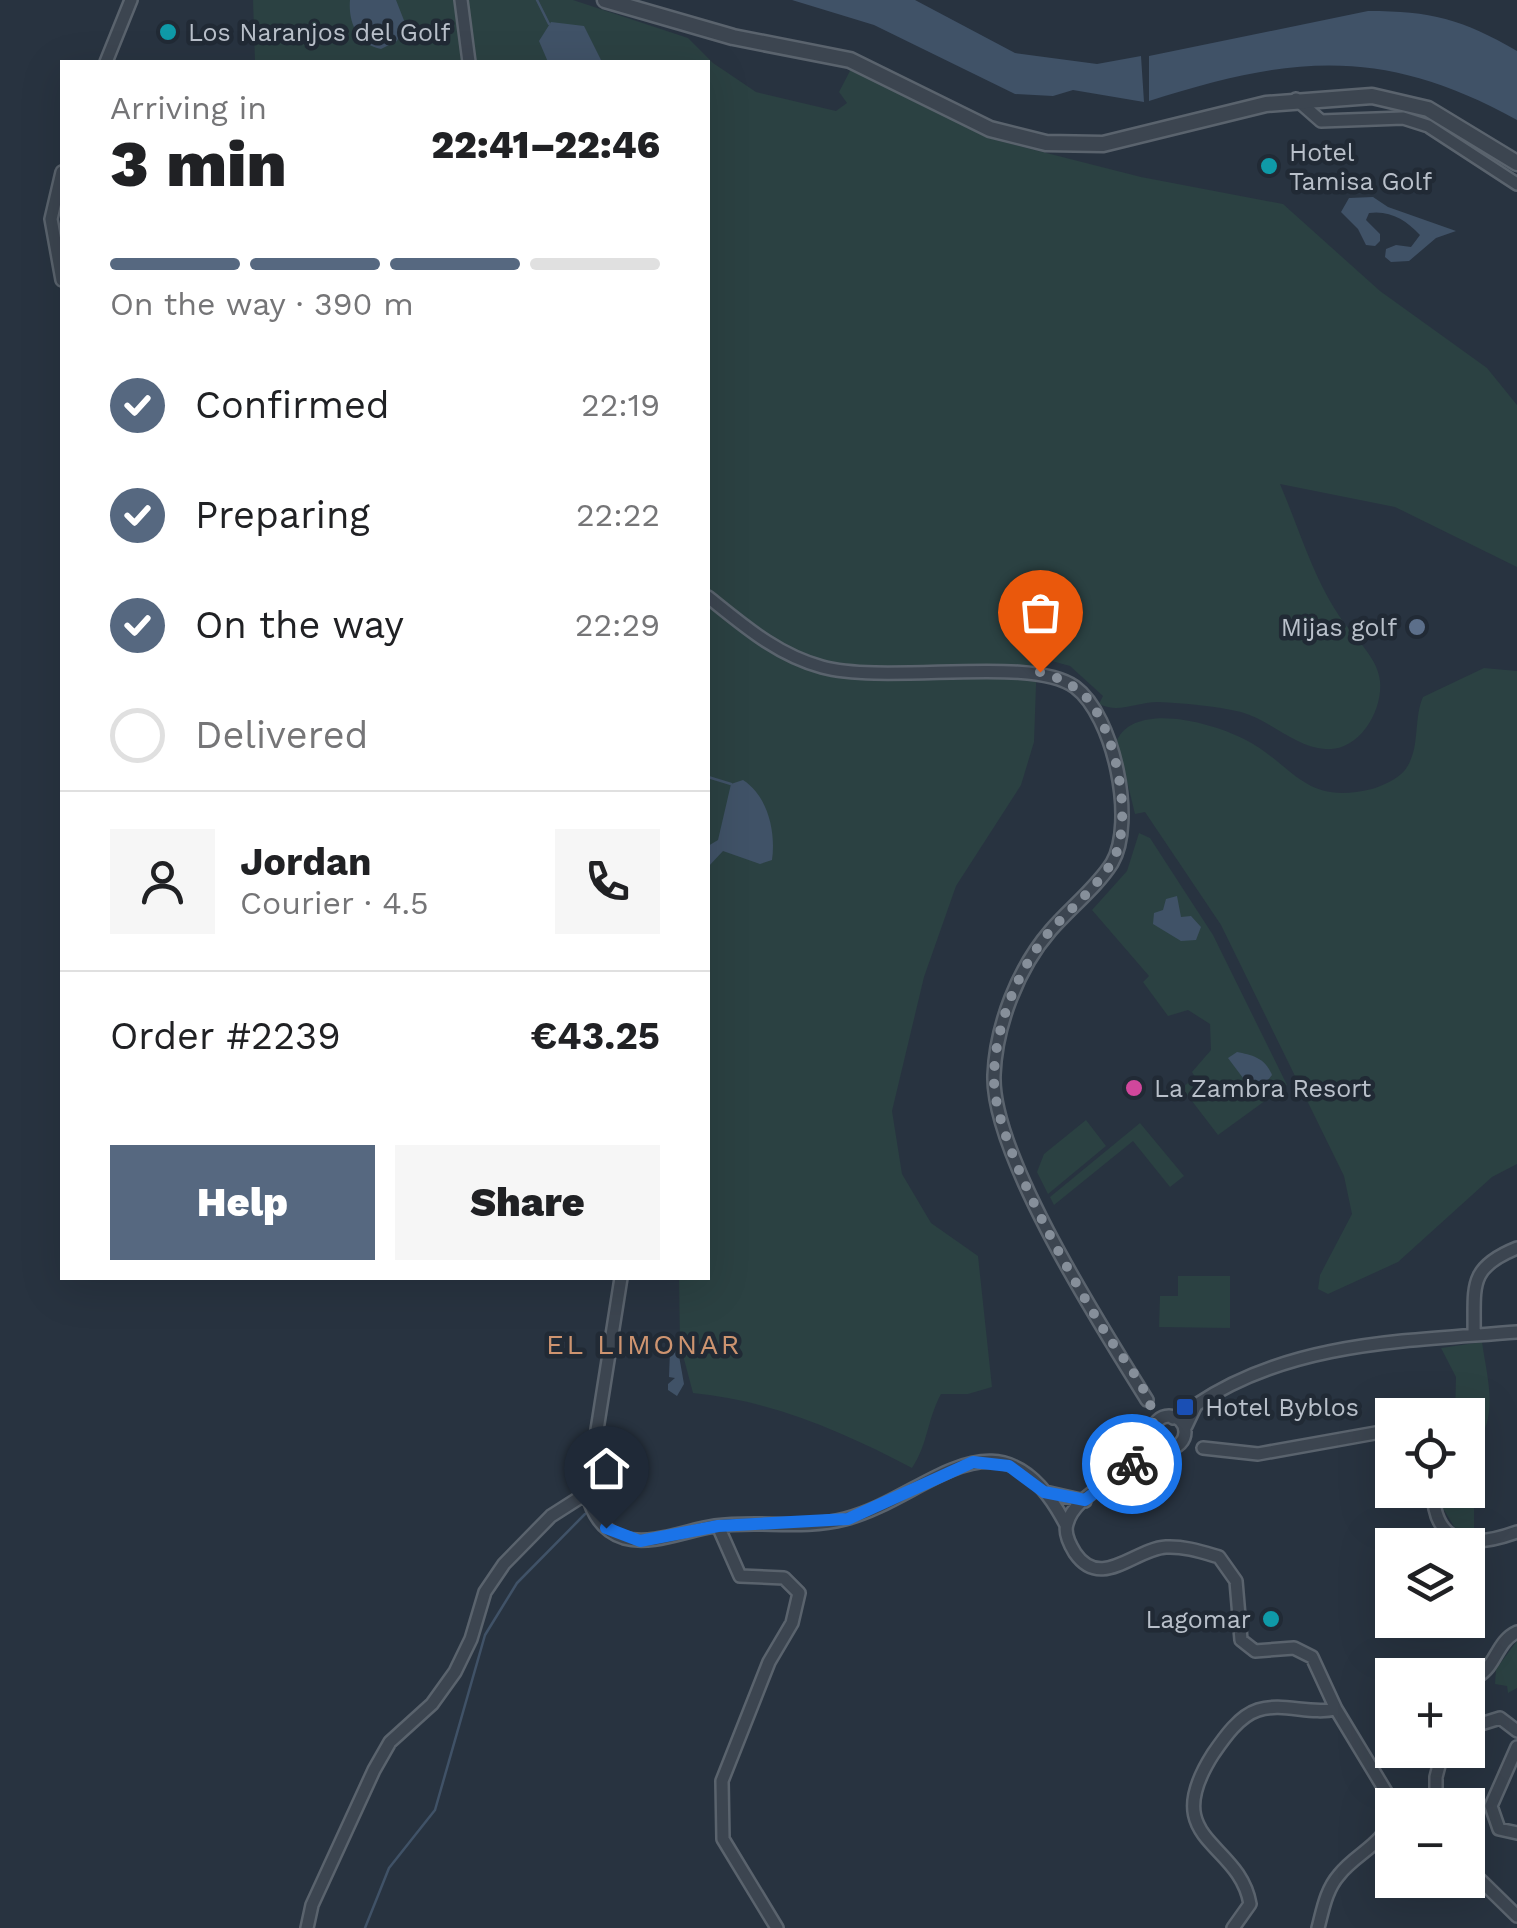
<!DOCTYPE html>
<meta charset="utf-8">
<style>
:root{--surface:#fff;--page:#f6f6f6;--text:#202124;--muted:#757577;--line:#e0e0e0;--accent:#566880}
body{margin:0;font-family:"Work Sans",sans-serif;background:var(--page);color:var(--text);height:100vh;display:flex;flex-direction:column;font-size:38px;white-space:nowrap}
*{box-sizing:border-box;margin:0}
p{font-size:32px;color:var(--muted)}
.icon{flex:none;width:55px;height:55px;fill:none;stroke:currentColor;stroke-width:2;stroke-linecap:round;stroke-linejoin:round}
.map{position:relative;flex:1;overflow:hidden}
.panel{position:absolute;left:60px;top:60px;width:650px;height:1220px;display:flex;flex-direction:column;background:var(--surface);border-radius:0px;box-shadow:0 10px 40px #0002}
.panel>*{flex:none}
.fabs{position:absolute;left:1375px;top:1398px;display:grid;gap:20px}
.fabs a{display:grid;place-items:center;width:110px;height:110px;border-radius:0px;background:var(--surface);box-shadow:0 10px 40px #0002;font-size:50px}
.pin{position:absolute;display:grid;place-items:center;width:85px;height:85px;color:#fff;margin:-102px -42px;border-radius:50% 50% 50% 0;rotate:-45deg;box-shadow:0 0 10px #0007}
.pin .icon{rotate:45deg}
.courier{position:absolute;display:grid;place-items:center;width:100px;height:100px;margin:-50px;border:8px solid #1a73e8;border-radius:50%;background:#fff;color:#222;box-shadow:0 2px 12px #0007}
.overview em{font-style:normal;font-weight:800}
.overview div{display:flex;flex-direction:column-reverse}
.overview{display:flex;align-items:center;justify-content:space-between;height:170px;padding:0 50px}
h1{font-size:65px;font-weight:800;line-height:75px}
.bar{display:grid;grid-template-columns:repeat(4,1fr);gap:15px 10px;align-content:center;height:120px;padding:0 50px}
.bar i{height:12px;border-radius:8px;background:var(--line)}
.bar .current{background:var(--accent)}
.bar p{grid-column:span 4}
.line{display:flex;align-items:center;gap:25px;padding:0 50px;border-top:2px solid var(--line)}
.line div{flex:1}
.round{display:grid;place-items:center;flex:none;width:105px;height:105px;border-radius:0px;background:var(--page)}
ol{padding:0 50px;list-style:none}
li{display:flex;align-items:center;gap:30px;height:110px}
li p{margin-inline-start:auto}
li .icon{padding:10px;border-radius:50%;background:var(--accent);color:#fff;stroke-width:4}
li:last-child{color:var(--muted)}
li i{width:55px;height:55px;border:5px solid var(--line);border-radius:50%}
.button{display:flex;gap:20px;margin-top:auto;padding:20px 50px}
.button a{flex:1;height:115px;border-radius:0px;background:var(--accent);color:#fff;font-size:40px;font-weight:800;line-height:115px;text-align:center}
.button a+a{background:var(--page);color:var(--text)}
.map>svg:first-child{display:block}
</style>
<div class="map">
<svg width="1517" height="1928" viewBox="0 0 1517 1928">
<rect width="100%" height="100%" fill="#283340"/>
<path fill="#2b4142" d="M 253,0 L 573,0 L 688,38 L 713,63 L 756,92 L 836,111 L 847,103 L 839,92 L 851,69 L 988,138 L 1141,177 L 1283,204 L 1380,291 L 1487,368 L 1517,405 L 1517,567 L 1395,507 L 1280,484 C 1301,533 1316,588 1349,629 C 1361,644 1378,661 1380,681 C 1383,711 1359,752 1325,749 C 1295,747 1270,720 1241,712 C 1216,706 1183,703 1158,702 C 1136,702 1119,714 1099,704 L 1103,696 L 1070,666 L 1037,657 L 1034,742 L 1021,785 L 956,886 L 924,977 L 892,1111 L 902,1174 L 931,1223 L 978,1256 L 992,1387 L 968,1394 L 941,1394 C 927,1420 928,1444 912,1468 C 842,1431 773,1401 693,1393 L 680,1344 L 679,1278 L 708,1278 L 708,62 L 255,62 Z
M 1484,668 L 1517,671 L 1517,1164 L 1492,1177 L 1398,1262 L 1328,1294 L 1318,1289 L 1320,1275 L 1352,1214 L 1344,1176 L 1221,925 L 1145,812 L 1135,814 L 1117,740 C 1136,701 1213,723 1244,739 C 1295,765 1303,806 1372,789 C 1382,786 1398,779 1405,770 C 1421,749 1413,719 1423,697 Z
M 1139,833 L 1150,838 L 1213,935 L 1287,1085 L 1218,1135 L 1182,1088 L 1195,1077 L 1192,1072 L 1211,1050 L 1210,1024 L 1188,1010 L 1168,1016 L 1143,982 L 1149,976 L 1092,910 L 1127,871 Z
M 1086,1120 L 1106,1146 L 1048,1194 L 1037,1172 L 1044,1154 Z
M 1140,1123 L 1184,1176 L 1170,1187 L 1133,1141 L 1054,1205 L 1050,1197 Z
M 1178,1276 L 1230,1276 L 1230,1328 L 1159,1327 L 1160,1296 L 1178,1296 Z
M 1482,1342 C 1487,1378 1500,1417 1474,1447 L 1474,1537 L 1458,1533 L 1441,1505 L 1441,1490 L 1468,1490 L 1468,1415 L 1455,1415 L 1456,1377 L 1441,1348 Z
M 1517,1641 L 1517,1688 L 1508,1693 L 1507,1686 L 1495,1684 L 1496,1669 Z"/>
<path fill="#405267" d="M 350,0 L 396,0 L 405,23 L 397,41 L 381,49 C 358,44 348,23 350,0 Z
M 792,0 L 915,0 L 1015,53 L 1097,64 L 1141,56 L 1144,102 L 1073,90 L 1053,96 L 1015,94 L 874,25 Z
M 1368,11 C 1431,11 1462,19 1517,51 L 1517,120 C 1382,45 1290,56 1149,101 L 1149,56 Z
M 551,22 L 584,26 L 602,62 L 548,62 L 539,41 Z
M 1373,197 L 1388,207 L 1456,231 L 1436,238 L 1409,261 L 1391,262 L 1385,257 L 1386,249 L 1396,245 L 1411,247 L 1420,235 C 1406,220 1390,210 1369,213 L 1366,220 L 1380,234 L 1380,241 L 1375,246 L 1366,245 L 1358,229 L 1341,212 L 1349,198 Z
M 743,780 C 768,796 776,832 772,860 L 760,864 L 723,851 L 708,867 L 708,846 L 718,840 L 731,784 Z
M 1177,896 L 1181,917 L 1191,916 L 1201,927 L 1196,940 L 1181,941 L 1153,924 L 1154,913 L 1163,910 L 1166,899 Z
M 1237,1052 C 1251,1055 1265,1057 1272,1075 L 1261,1089 L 1256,1082 L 1249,1086 L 1228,1058 Z
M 678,1350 L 684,1384 L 677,1396 L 668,1390 L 668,1384 L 675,1378 L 669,1377 L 670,1351 Z"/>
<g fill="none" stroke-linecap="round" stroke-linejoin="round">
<path stroke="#405267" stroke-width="2.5" d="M 537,0 L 549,24
M 708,777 L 731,784
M 365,1928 L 389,1868 L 435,1810 L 485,1635 L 517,1583 L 585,1514"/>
<g stroke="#5a636d" stroke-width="16">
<path id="minor" d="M 461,0 L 469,62
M 106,62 L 131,0
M 1296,99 L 1321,121 L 1403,118 L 1428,126 L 1517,184
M 62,172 L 51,219 L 62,280
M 708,597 C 743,625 777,655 822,667 C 889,685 1031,655 1075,687 C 1114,716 1136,822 1112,863 C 1097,887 1070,908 1051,930 C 1018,968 996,1025 994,1075 C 991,1155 1103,1329 1147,1400
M 621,1278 L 587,1493 C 592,1514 602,1531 624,1538 C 652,1546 687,1530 715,1526 C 757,1520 803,1530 845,1519 C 928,1498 1000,1397 1066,1525
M 1474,1335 C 1475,1287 1467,1268 1517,1248
M 1196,1405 C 1291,1341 1407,1341 1517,1332
M1153 1432a16 16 0 1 1 32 0a16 16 0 1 1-32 0Z
M 1173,1418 L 1196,1405 L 1186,1426
M 1151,1435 C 1138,1475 1075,1490 1067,1524 C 1064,1533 1070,1545 1075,1553 C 1101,1591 1134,1549 1166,1547 C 1184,1546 1202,1552 1219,1557 L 1236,1581 L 1241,1640 L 1255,1651 L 1294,1648 L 1312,1657 L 1336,1709 L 1394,1805
M 1203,1448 L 1258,1454 L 1392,1430
M 1433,1490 C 1434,1548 1473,1548 1517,1532
M 1045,1492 L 1085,1501
M 718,1526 L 740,1576 L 784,1578 L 799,1593 L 792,1623 L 769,1662 L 722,1781 L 723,1839 L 777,1928
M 1478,1676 C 1496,1666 1497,1641 1517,1632
M 1468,1728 L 1500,1718 L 1517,1731
M 1517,1747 L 1491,1806 L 1499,1829 L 1517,1833
M 1436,1805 L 1436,1777 L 1443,1750
M 1468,1868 L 1517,1916
M 307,1928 L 312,1905 L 374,1770 L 390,1742 L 432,1704 L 455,1672 L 471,1639 L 485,1592 L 504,1564 L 551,1516 L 587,1493
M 1233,1928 L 1250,1904 C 1239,1840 1157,1842 1213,1754 C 1224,1738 1239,1716 1258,1710 C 1283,1702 1310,1715 1336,1709
M 1318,1928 C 1323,1909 1326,1890 1339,1875 C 1356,1853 1384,1845 1392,1816"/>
</g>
<g stroke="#5a636d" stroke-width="19">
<path id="tertiary" d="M 605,0 L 733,37 L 850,60 L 990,129 L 1046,143 L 1103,144 L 1266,104 L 1372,96 L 1428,109 L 1517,163"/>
</g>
<use href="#minor" stroke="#3c4550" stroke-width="11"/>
<use href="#tertiary" stroke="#3c4550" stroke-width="14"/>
</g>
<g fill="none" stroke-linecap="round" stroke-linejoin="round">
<path stroke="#868f9a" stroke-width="10" stroke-dasharray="0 18" d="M 1040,672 C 1057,677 1073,684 1086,697 C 1116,730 1135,823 1112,862 C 1097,887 1070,909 1051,930 C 1018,968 995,1026 994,1076 C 992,1140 1070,1275 1105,1332 C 1120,1356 1156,1395 1153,1425 C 1152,1441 1143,1452 1132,1464"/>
<path stroke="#1a73e8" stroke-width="12" d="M 606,1528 L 640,1541 L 718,1526 L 848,1519 L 973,1462 L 1009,1466 L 1044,1492 L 1085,1500 L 1132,1464"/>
</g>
<g fill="#0f9aa8" stroke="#212a35" stroke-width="4">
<circle cx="168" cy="32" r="10"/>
<circle cx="1269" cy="166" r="10"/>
<circle cx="1271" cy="1619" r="10"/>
</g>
<circle fill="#5c6f8a" stroke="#212a35" stroke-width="4" cx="1417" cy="627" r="10"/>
<circle fill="#d1479c" stroke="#212a35" stroke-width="4" cx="1134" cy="1088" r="10"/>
<rect fill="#1a4fb4" stroke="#212a35" stroke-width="4" x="1175" y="1397" width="20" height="20" rx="5"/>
<g text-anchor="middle" stroke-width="9" stroke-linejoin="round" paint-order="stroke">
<g font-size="25" fill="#b9c0ca" stroke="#212a35" text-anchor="start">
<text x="188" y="41">Los Naranjos del Golf</text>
<text x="1289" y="161">Hotel<tspan x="1289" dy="29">Tamisa Golf</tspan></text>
<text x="1397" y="636" text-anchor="end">Mijas golf</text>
<text x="1154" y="1097">La Zambra Resort</text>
<text x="1205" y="1416">Hotel Byblos</text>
<text x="1251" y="1628" text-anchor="end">Lagomar</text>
</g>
<g font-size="28" letter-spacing="2.5" fill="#ce9470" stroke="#212a35">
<text x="644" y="1354">EL LIMONAR</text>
</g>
</g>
</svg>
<div class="fabs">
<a><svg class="icon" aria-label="locate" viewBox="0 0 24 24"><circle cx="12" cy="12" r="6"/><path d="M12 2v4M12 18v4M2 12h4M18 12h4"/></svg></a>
<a><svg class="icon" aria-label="layers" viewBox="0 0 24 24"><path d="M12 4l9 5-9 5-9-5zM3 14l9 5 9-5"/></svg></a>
<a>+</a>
<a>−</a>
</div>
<div class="pin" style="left:1040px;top:672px;background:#ea580c"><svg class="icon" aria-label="bag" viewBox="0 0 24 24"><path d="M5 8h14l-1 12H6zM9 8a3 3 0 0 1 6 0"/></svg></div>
<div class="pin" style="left:606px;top:1528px;background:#1f2937"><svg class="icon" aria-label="home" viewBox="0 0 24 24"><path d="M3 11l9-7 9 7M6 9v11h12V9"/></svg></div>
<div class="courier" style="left:1132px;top:1464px"><svg class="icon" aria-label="bike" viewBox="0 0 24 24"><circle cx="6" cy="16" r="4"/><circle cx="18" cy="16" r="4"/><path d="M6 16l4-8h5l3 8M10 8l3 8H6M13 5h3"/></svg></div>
<section class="panel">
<div class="overview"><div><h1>3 min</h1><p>Arriving in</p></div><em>22:41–22:46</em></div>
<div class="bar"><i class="current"></i><i class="current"></i><i class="current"></i><i></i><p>On the way · 390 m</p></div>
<ol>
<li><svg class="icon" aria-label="check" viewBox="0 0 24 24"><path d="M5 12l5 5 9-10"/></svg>Confirmed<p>22:19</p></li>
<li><svg class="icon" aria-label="check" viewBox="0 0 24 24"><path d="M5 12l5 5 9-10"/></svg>Preparing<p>22:22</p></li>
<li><svg class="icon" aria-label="check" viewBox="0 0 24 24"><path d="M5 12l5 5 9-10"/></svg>On the way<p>22:29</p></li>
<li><i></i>Delivered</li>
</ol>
<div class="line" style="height:180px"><a class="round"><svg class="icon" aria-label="person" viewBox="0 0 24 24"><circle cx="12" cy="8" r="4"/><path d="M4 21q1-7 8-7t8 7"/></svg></a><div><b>Jordan</b><p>Courier · 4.5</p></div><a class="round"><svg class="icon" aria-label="phone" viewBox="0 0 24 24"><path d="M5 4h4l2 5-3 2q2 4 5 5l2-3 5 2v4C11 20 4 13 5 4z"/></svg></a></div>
<div class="line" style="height:130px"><div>Order #2239</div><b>€43.25</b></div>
<div class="button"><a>Help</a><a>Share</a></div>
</section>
</div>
